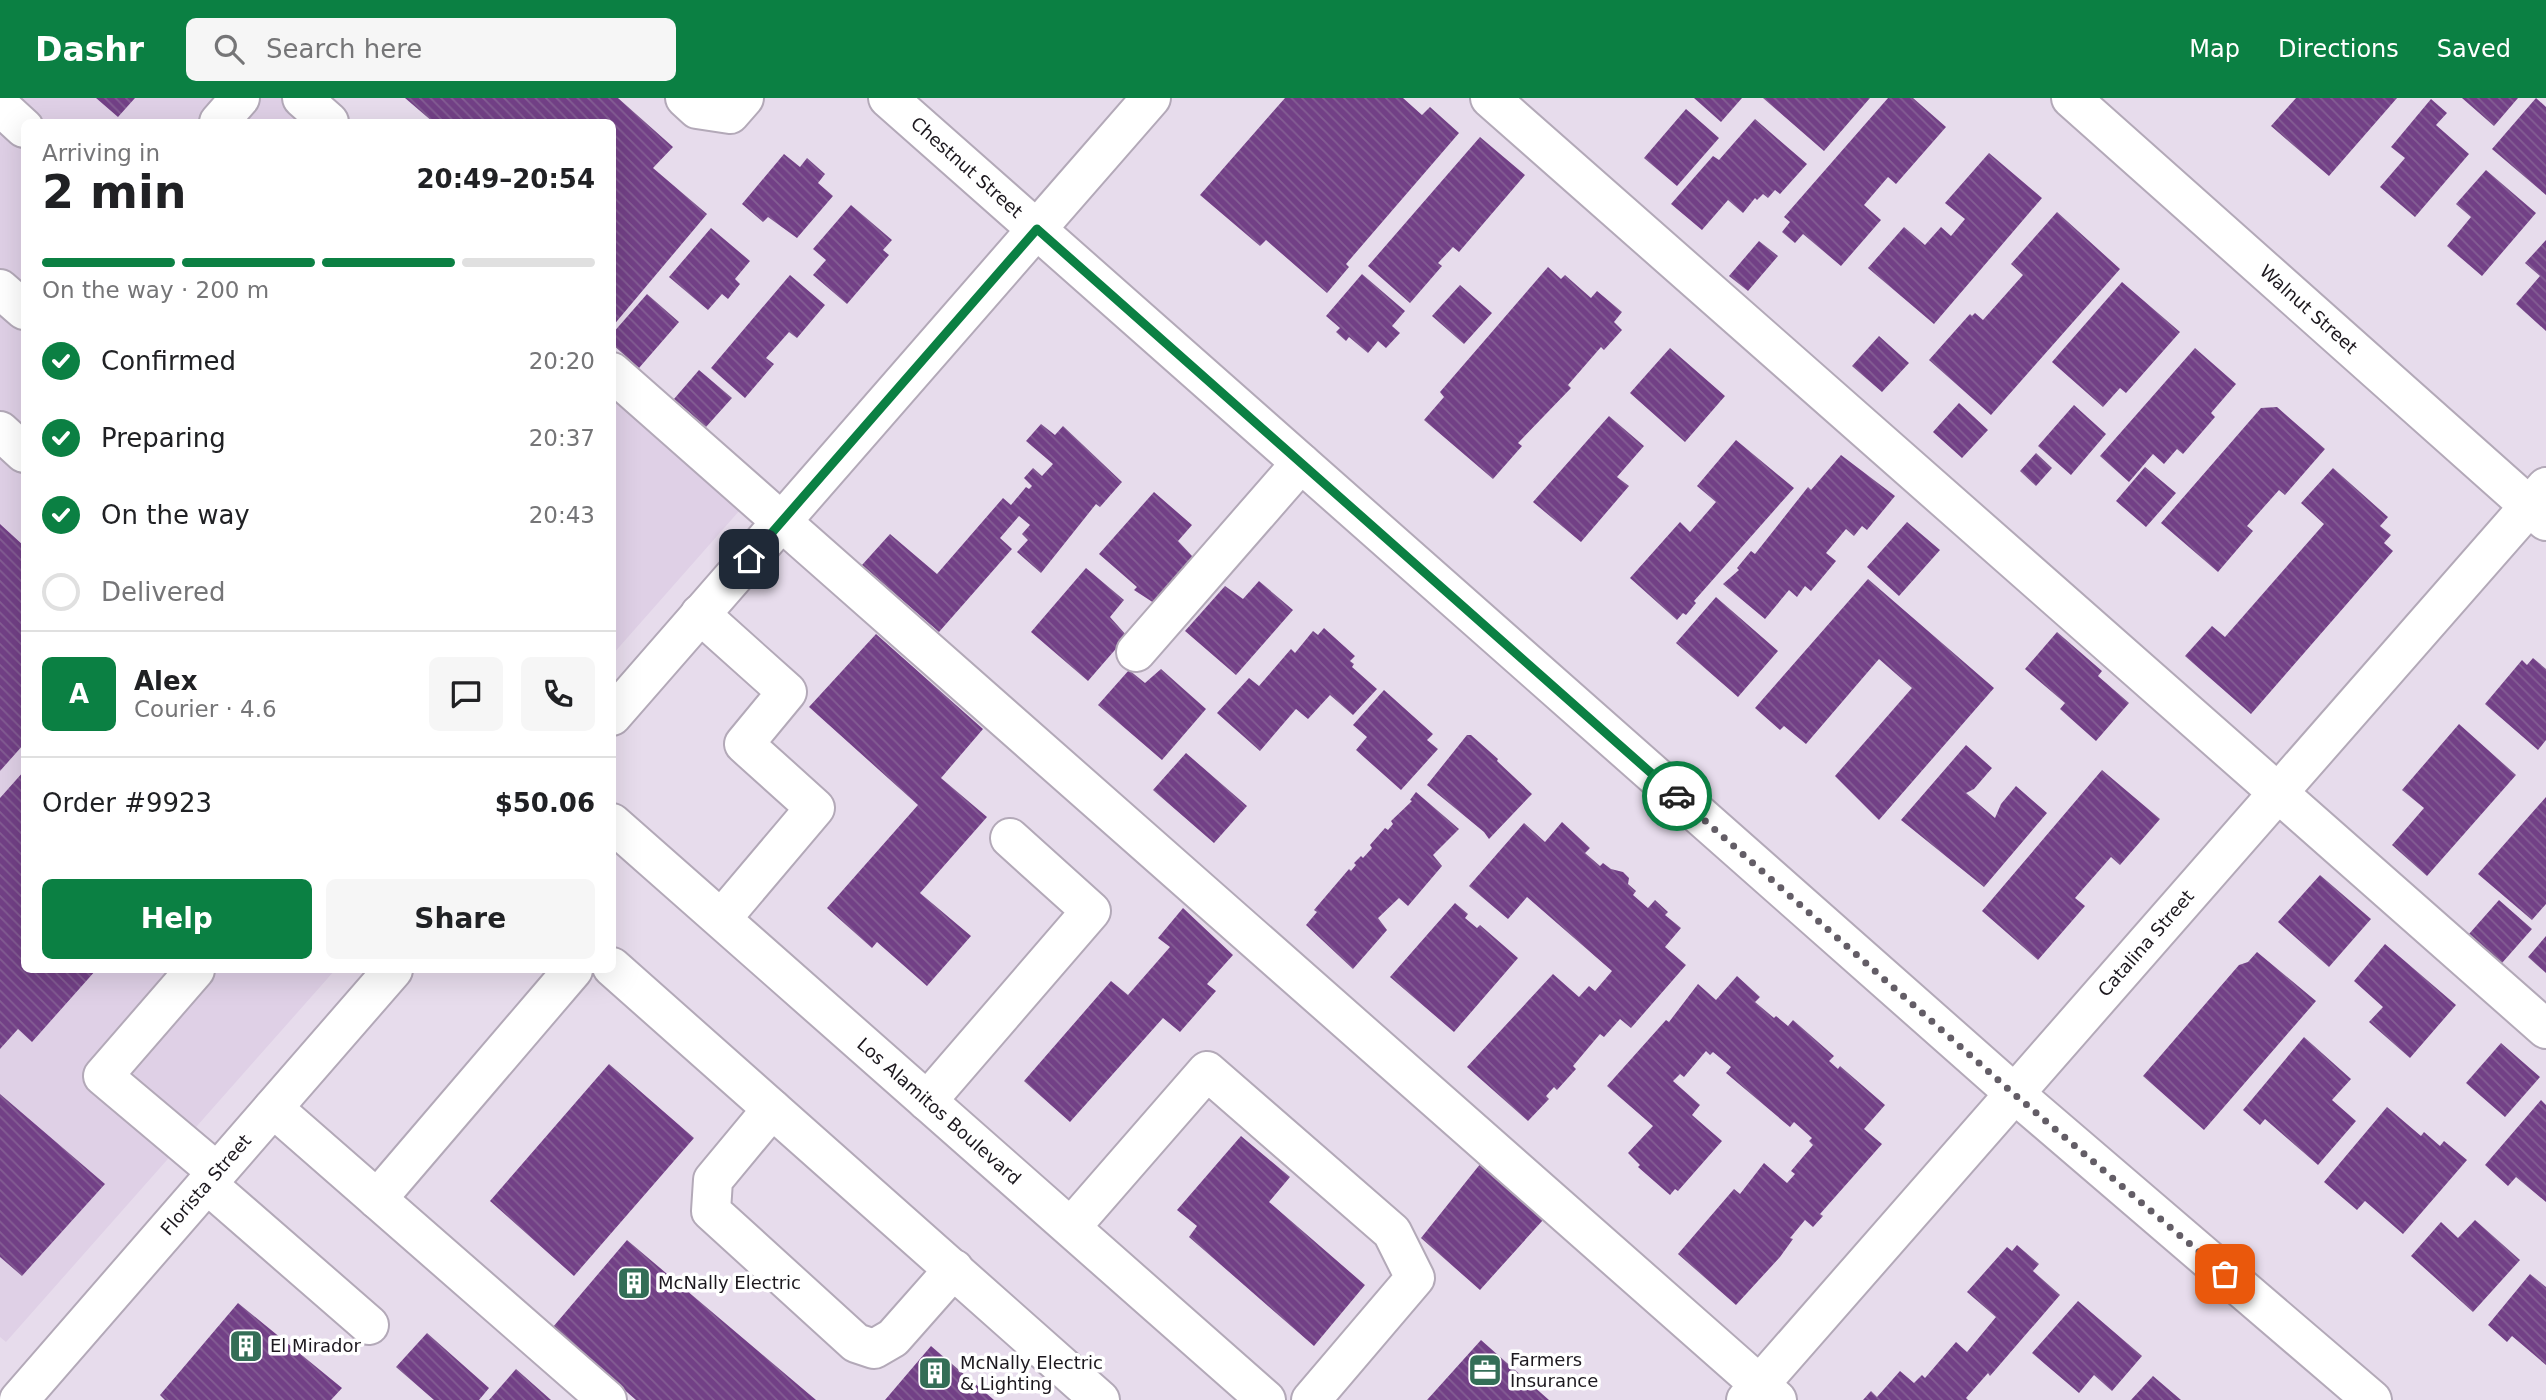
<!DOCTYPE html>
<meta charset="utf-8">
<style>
:root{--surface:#fff;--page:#f6f6f6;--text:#202124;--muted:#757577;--line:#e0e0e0;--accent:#0b8043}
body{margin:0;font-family:"DejaVu Sans",sans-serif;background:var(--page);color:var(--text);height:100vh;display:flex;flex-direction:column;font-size:26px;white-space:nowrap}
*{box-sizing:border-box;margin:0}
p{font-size:23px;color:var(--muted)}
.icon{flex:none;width:38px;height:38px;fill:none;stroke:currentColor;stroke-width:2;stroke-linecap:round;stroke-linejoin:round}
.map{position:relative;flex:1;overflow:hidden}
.sheet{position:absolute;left:21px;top:21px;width:595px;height:854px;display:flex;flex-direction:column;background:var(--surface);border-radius:10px;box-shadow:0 7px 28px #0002}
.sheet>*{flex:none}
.pin{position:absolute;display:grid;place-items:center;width:60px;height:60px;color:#fff;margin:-30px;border-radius:14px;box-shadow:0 4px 10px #0006}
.courier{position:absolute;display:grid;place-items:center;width:70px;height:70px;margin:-35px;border:5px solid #0b8043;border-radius:50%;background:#fff;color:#222;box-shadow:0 2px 9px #0007}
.overview em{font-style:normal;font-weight:700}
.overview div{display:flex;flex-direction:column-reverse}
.overview{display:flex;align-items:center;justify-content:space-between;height:119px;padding:0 21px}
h1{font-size:46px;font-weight:700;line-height:52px}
.bar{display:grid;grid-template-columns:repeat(4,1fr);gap:10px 7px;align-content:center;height:84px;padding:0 21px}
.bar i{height:9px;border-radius:5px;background:var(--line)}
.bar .current{background:var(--accent)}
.bar p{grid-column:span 4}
.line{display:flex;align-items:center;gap:18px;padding:0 21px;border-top:2px solid var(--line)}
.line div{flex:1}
.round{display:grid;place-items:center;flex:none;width:74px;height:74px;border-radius:10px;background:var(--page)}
ol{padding:0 21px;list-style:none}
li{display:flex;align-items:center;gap:21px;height:77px}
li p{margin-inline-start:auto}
li .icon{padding:7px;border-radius:50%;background:var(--accent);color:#fff;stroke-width:4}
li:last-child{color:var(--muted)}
li i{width:38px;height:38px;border:4px solid var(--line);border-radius:50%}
.button{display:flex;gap:14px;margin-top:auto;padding:14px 21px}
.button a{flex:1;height:80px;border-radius:10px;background:var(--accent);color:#fff;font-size:28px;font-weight:700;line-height:80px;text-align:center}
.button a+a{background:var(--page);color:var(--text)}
header{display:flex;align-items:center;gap:42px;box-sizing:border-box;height:98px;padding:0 35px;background:var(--accent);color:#fff}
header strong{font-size:33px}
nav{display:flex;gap:38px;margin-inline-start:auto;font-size:24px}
.search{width:490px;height:63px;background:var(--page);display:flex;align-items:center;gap:18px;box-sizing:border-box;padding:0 24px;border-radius:10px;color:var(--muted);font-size:26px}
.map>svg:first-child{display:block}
</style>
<header>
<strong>Dashr</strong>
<div class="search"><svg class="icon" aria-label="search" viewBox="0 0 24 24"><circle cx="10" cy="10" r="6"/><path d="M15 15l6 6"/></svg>Search here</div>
<nav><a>Map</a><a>Directions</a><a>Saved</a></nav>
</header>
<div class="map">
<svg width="2546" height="1302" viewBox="0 0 2546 1302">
<defs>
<pattern id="building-back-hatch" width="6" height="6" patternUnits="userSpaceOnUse" patternTransform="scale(1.75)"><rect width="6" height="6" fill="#724086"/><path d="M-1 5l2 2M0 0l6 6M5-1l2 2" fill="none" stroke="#845e94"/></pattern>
</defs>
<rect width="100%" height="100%" fill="#e7dcec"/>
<path fill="#dfd0e6" d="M 0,0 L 324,0 L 352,24 L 24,24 L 24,872 L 335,872 L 6,1244 L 0,1239 Z
M 613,255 L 762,387 L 613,556 Z"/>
<path fill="url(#building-back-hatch)" d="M 96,0 L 135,0 L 118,19 Z
M 405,0 L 618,0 L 673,49 L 653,70 L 707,116 L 612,229 L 612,24 L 433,24 Z
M 1285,0 L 1403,0 L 1422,17 L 1430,9 L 1459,35 L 1346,166 L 1349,169 L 1327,195 L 1266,142 L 1260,148 L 1200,97 Z
M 1694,0 L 1742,0 L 1721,24 Z
M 1763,0 L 1870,0 L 1824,53 Z
M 1888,0 L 1913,0 L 1946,29 L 1896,86 L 1888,79 L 1864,107 L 1881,122 L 1841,168 L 1803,136 L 1795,145 L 1782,134 L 1790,124 L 1784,119 Z
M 2296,0 L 2397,0 L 2329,78 L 2271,28 Z
M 2462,0 L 2518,0 L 2494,28 Z
M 2536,0 L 2546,9 L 2546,97 L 2492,51 Z
M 2431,1 L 2447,15 L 2436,27 L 2469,56 L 2415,119 L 2380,89 L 2405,60 L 2391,49 Z
M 1686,11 L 1719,40 L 1677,88 L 1644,60 Z
M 1755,21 L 1807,66 L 1780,96 L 1775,92 L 1768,100 L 1763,96 L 1757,102 L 1755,100 L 1743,115 L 1728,102 L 1702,132 L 1671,106 L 1713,58 L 1719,62 Z
M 1480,39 L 1525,77 L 1459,154 L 1453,149 L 1438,165 L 1442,168 L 1410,205 L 1368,168 Z
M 1989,55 L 2042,100 L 1934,226 L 1868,170 L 1904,129 L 1925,147 L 1941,129 L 1951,138 L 1965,121 L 1945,105 Z
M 784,56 L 800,69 L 807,60 L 825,76 L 818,85 L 833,98 L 797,140 L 768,119 L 763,124 L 742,106 Z
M 2486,72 L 2536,115 L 2482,178 L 2447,148 L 2471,119 L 2456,106 Z
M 851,107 L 892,142 L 883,152 L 889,157 L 847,206 L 813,177 L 826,162 L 813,151 Z
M 2057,114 L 2120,171 L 1991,317 L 1929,262 L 1970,216 L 1972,218 L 1975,215 L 1983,222 L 2023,177 L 2011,166 Z
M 711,130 L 750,163 L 735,181 L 740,186 L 728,201 L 722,196 L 708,212 L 669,179 Z
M 2546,142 L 2546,233 L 2516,206 L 2540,178 L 2525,165 Z
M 1759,143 L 1778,158 L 1748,193 L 1729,178 Z
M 1548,169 L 1561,181 L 1565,177 L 1591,200 L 1597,193 L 1622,214 L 1614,224 L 1622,232 L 1604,252 L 1601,249 L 1568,287 L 1571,290 L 1518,345 L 1522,348 L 1493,381 L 1424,322 L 1444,299 L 1440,294 Z
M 1362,176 L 1405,213 L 1392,228 L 1400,235 L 1386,250 L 1378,243 L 1368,255 L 1349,239 L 1346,243 L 1336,234 L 1340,230 L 1326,218 Z
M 790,177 L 825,207 L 797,240 L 789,234 L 766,260 L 774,266 L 745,300 L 711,270 Z
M 2122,184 L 2180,234 L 2126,295 L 2120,290 L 2103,309 L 2052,264 Z
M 1460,187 L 1492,215 L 1464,246 L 1432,218 Z
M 647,196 L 679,224 L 639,270 L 612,246 L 612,236 Z
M 1879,238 L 1909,265 L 1882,294 L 1852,268 Z
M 1670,250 L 1725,298 L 1685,344 L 1630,295 Z
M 2195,250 L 2236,286 L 2211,315 L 2215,319 L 2183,356 L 2177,351 L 2164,366 L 2153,356 L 2129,384 L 2100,358 Z
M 699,272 L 732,300 L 706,329 L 674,301 Z
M 1959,305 L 1988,332 L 1962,360 L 1933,334 Z
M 2074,307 L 2106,336 L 2071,377 L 2038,348 Z
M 2277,309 L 2325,351 L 2285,397 L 2279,392 L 2247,428 L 2253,433 L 2218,474 L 2161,425 L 2261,310 Z
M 1609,318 L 1644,348 L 1617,379 L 1629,388 L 1581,444 L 1533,404 Z
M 1041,326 L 1055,337 L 1063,328 L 1122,384 L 1100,409 L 1096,406 L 1041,475 L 1017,454 L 1028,442 L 1022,436 L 1030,427 L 1019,418 L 1000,440 L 1012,451 L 939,534 L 862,467 L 890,436 L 937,476 L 1003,400 L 1011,407 L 1026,389 L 1029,391 L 1032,388 L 1024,380 L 1033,370 L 1042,378 L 1053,366 L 1026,343 Z
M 1736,342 L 1794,390 L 1694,503 L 1696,505 L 1686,517 L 1683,515 L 1677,522 L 1630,480 L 1680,424 L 1690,434 L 1716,404 L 1697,388 Z
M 2036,355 L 2052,370 L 2036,388 L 2020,373 Z
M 1841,357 L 1895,398 L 1867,432 L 1862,428 L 1854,438 L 1846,431 L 1826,455 L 1836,463 L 1811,493 L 1805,488 L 1797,499 L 1789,492 L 1765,521 L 1723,486 L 1739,472 L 1737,470 L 1751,453 L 1755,456 L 1808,389 L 1811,392 Z
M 2145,369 L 2176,395 L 2146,429 L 2116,403 Z
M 2333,370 L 2388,419 L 2380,428 L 2391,437 L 2384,445 L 2393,453 L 2251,616 L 2185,558 L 2212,528 L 2225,539 L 2324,426 L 2301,405 Z
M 1154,394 L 1192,427 L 1178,443 L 1193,459 L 1154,505 L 1134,492 L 1137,489 L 1099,456 Z
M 1907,424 L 1940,452 L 1899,498 L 1867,469 Z
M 0,426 L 24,448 L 24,646 L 0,673 Z
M 1086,470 L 1124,502 L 1110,519 L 1127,538 L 1088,583 L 1031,534 Z
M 1868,481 L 1994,590 L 1879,722 L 1835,678 L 1912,590 L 1879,561 L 1806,646 L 1784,628 L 1780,632 L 1755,610 Z
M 1259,483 L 1293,512 L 1236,577 L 1185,533 L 1225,488 L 1243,501 Z
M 1716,499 L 1778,553 L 1738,599 L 1676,545 Z
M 1324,530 L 1355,558 L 1350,563 L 1354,566 L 1352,569 L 1377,591 L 1353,617 L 1330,597 L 1308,621 L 1296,611 L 1260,653 L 1217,615 L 1249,580 L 1259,588 L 1291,551 L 1295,555 L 1313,533 L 1318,537 Z
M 2057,534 L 2102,573 L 2098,578 L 2129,605 L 2096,643 L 2060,611 L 2065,605 L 2025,571 Z
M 876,536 L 983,631 L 941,680 L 987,719 L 920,795 L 971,838 L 927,888 L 877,844 L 872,850 L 827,810 L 918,707 L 809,609 Z
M 2533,560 L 2546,571 L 2546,642 L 2538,652 L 2485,606 L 2522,562 L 2527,567 Z
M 1161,571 L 1206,611 L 1162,662 L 1098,607 L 1129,572 L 1145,585 Z
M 1384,592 L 1433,636 L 1427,642 L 1438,651 L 1401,692 L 1356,652 L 1367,639 L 1353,627 Z
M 2459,626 L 2516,677 L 2427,778 L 2392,747 L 2424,710 L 2402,692 Z
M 1467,637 L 1471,637 L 1498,661 L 1497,663 L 1532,696 L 1489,741 L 1484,734 L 1427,687 Z
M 1966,647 L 1992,670 L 1974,691 L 1966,695 L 1995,720 L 2001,706 L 2016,688 L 2047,715 L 1984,789 L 1901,722 Z
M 1186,655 L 1247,708 L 1214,745 L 1153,692 Z
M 2102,672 L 2160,721 L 2120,767 L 2111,759 L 2075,800 L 2085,808 L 2038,862 L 1982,813 Z
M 24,673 L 24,872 L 96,872 L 32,944 L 18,931 L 0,951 L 0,700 Z
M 1416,694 L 1459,731 L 1433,757 L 1442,768 L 1408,808 L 1399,800 L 1378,820 L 1387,832 L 1353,871 L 1306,827 L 1317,814 L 1314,812 L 1349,771 L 1351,773 L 1356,767 L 1354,765 L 1361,758 L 1363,760 L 1372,750 L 1370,747 L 1385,730 L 1388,732 L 1393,726 L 1391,723 L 1412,703 L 1410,702 Z
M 2546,699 L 2546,806 L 2532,822 L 2478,776 Z
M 1562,724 L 1590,750 L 1585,755 L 1600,768 L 1603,765 L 1611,771 L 1623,774 L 1629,780 L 1628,786 L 1636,793 L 1633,797 L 1648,810 L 1655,802 L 1668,814 L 1665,817 L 1681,830 L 1665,849 L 1686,867 L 1631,930 L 1620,921 L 1604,939 L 1600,936 L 1573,968 L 1576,971 L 1557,992 L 1554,989 L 1546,998 L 1549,1001 L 1528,1023 L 1467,969 L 1553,876 L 1579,899 L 1589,888 L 1595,893 L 1612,873 L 1527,799 L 1508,821 L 1469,788 L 1524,725 L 1545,744 Z
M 2320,777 L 2371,821 L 2329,869 L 2278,824 Z
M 2499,802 L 2532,831 L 2502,865 L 2469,836 Z
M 1455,805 L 1468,816 L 1465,820 L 1477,830 L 1480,827 L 1518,860 L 1454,934 L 1390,879 Z
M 1183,810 L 1233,857 L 1207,886 L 1216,893 L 1180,934 L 1163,920 L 1070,1024 L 1024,983 L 1111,883 L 1128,897 L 1170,849 L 1158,840 Z
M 2546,838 L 2546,875 L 2528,859 Z
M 2385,846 L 2456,907 L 2410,960 L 2369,924 L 2383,909 L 2354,883 Z
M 2257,854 L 2316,903 L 2204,1032 L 2143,978 L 2239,867 L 2248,864 Z
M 1737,878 L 1760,899 L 1755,904 L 1774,920 L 1776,918 L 1788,928 L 1793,922 L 1834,958 L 1829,963 L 1838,971 L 1840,968 L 1885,1007 L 1864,1031 L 1882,1046 L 1820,1116 L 1823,1118 L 1813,1129 L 1805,1122 L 1790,1140 L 1793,1141 L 1780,1159 L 1736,1207 L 1678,1156 L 1734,1091 L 1740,1096 L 1764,1065 L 1787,1085 L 1795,1076 L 1791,1073 L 1813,1047 L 1809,1043 L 1812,1040 L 1794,1024 L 1790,1029 L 1726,975 L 1731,969 L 1713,954 L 1710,957 L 1706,953 L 1684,979 L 1680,976 L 1673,983 L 1700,1007 L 1692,1017 L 1722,1043 L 1678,1093 L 1675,1091 L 1670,1097 L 1638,1069 L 1640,1067 L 1628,1055 L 1653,1028 L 1607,988 L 1666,922 L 1669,924 L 1698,886 L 1716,902 Z
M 2304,939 L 2351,981 L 2332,1002 L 2356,1023 L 2318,1067 L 2265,1021 L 2260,1027 L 2243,1012 Z
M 2501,945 L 2540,979 L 2505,1019 L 2466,985 Z
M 609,966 L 694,1040 L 574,1178 L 490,1103 Z
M 0,996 L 105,1086 L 22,1178 L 0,1159 Z
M 2541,1002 L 2546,1007 L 2546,1104 L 2516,1079 L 2508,1088 L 2485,1067 Z
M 2387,1009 L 2421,1038 L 2424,1034 L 2440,1048 L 2444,1043 L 2467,1062 L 2403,1136 L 2365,1103 L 2357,1112 L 2324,1084 Z
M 1241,1038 L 1290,1079 L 1269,1104 L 1365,1187 L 1314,1248 L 1189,1139 L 1197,1128 L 1177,1112 Z
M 1481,1065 L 1543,1122 L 1480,1192 L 1421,1140 Z
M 2475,1122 L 2520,1162 L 2473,1214 L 2411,1158 L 2441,1124 L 2458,1140 Z
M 627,1142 L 816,1302 L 636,1302 L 553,1229 Z
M 2017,1147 L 2039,1166 L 2033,1173 L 2060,1197 L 1990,1278 L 1988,1275 L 1966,1300 L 1968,1302 L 1863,1302 L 1871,1293 L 1877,1299 L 1900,1273 L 1914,1285 L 1922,1277 L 1925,1280 L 1956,1244 L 1967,1254 L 1996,1219 L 1967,1194 L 2007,1149 L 2012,1153 Z
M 2530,1176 L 2546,1189 L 2546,1267 L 2512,1238 L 2507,1244 L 2488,1227 Z
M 2078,1203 L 2142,1258 L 2112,1293 L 2094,1277 L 2079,1295 L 2032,1255 Z
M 238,1205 L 342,1290 L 331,1302 L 165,1302 L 160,1297 Z
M 427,1235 L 489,1290 L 479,1302 L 434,1302 L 396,1269 Z
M 1481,1242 L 1549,1302 L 1427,1302 Z
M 931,1248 L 994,1302 L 885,1302 Z
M 516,1271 L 551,1302 L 489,1302 Z
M 2153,1278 L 2181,1302 L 2131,1302 Z"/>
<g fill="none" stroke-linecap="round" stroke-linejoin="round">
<g stroke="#b3a9b8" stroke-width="42">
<g id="minor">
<path d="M 302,0 L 329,24"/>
<path d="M 685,0 L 697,11 L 730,16 L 744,0"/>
<path id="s1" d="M 888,0 L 2015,996 L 2372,1302"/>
<path d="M 1490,0 L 2546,931"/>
<path id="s2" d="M 2071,0 L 2546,423"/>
<path d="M 0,8 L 24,30"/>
<path d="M 219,24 L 240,0"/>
<path d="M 612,274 L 1777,1302"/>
<path d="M 700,516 L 787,594 L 744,646 L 815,710 L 722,820"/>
<path d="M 1136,554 L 1301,365"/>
<path d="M 612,618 L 1151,0"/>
<path d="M 195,872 L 103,978 L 217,1074"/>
<path d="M 927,1003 L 1091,813 L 1010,740"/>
<path d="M 273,1010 L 607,1302"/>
<path d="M 772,1011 L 713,1082 L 711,1113 L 856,1245 L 874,1251 L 893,1240 L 954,1171"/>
<path d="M 207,1086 L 369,1227"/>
<path d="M 377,1101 L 573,872"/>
<path d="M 1071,1129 L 1207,973 L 1392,1134 L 1415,1180 L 1311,1302"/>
<path id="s3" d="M 19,1302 L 393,872"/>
<path id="s4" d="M 1746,1302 L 2546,389"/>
</g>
</g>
<g stroke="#b3a9b8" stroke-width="42">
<g id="major">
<path d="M 0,191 L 24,212"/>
<path d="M 0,333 L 24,355"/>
<path id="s5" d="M 612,725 L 1266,1302"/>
<path d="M 612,869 L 1100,1302"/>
</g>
</g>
<use href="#minor" stroke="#fff" stroke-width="38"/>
<use href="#major" stroke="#fff" stroke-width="38"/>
</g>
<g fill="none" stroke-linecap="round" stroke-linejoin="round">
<path stroke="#635d66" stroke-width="7" stroke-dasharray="0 12.6" d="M 1677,698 L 2014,996 L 2225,1176"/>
<path stroke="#0b8043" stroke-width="9" d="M 749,461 L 1037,131 L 1677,698"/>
</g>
<defs>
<g id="building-square" transform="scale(1.75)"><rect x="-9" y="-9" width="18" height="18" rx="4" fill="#346e57" stroke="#fff"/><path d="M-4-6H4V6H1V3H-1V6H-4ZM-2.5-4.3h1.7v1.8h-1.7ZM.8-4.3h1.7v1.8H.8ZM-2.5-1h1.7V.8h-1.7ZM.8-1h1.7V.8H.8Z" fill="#fff"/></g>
<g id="office-square" transform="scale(1.75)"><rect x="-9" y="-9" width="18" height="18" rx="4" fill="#346e57" stroke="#fff"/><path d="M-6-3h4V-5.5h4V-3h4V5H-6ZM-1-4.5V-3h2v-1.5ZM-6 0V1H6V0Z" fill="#fff"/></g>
</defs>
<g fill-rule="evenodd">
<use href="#building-square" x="634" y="1185"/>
<use href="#building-square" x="246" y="1248"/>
<use href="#office-square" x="1485" y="1272"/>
<use href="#building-square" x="935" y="1275"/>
</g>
<g text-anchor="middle" stroke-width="7" stroke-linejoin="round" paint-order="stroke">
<g font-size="18" fill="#1c181e" stroke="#fff">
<text dy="6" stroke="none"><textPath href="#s1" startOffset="105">Chestnut Street</textPath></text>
<text dy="6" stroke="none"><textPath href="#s2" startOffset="318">Walnut Street</textPath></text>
<text dy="6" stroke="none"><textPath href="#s4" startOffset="607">Catalina Street</textPath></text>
<text dy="6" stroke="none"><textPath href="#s5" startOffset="436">Los Alamitos Boulevard</textPath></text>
<text dy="6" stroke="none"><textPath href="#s3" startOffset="285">Florista Street</textPath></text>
</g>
<g font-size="18" fill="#1c181e" stroke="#fff" text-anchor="start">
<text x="658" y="1191">McNally Electric</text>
<text x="270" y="1254">El Mirador</text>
<text x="1510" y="1268">Farmers<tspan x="1510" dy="21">Insurance</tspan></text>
<text x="960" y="1271">McNally Electric<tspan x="960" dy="21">&amp; Lighting</tspan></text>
</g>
</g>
</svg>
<div class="pin" style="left:2225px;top:1176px;background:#ea580c"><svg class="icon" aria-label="bag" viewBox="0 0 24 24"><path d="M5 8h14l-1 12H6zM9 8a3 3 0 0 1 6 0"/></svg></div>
<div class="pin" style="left:749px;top:461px;background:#1f2937"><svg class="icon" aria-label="home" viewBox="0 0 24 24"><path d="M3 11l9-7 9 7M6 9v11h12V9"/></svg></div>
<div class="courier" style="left:1677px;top:698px"><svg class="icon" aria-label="car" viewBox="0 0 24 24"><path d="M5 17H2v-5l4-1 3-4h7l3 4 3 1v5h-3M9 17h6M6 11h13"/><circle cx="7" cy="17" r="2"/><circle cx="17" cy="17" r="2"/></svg></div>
<section class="sheet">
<div class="overview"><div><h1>2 min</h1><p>Arriving in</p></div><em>20:49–20:54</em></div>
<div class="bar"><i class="current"></i><i class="current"></i><i class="current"></i><i></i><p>On the way · 200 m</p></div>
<ol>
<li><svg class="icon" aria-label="check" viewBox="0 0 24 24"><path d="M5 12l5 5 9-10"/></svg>Confirmed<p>20:20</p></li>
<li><svg class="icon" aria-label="check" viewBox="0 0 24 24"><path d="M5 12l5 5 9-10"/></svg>Preparing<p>20:37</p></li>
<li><svg class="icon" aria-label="check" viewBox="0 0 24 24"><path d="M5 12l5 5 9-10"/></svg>On the way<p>20:43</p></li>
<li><i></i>Delivered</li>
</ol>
<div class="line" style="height:126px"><b class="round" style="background:var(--accent);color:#fff">A</b><div><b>Alex</b><p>Courier · 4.6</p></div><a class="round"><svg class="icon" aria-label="chat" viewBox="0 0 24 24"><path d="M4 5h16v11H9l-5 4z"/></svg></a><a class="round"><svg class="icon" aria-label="phone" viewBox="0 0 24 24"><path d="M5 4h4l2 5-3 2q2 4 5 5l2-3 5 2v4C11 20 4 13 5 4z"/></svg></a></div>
<div class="line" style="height:91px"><div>Order #9923</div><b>$50.06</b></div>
<div class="button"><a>Help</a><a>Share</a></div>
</section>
</div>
